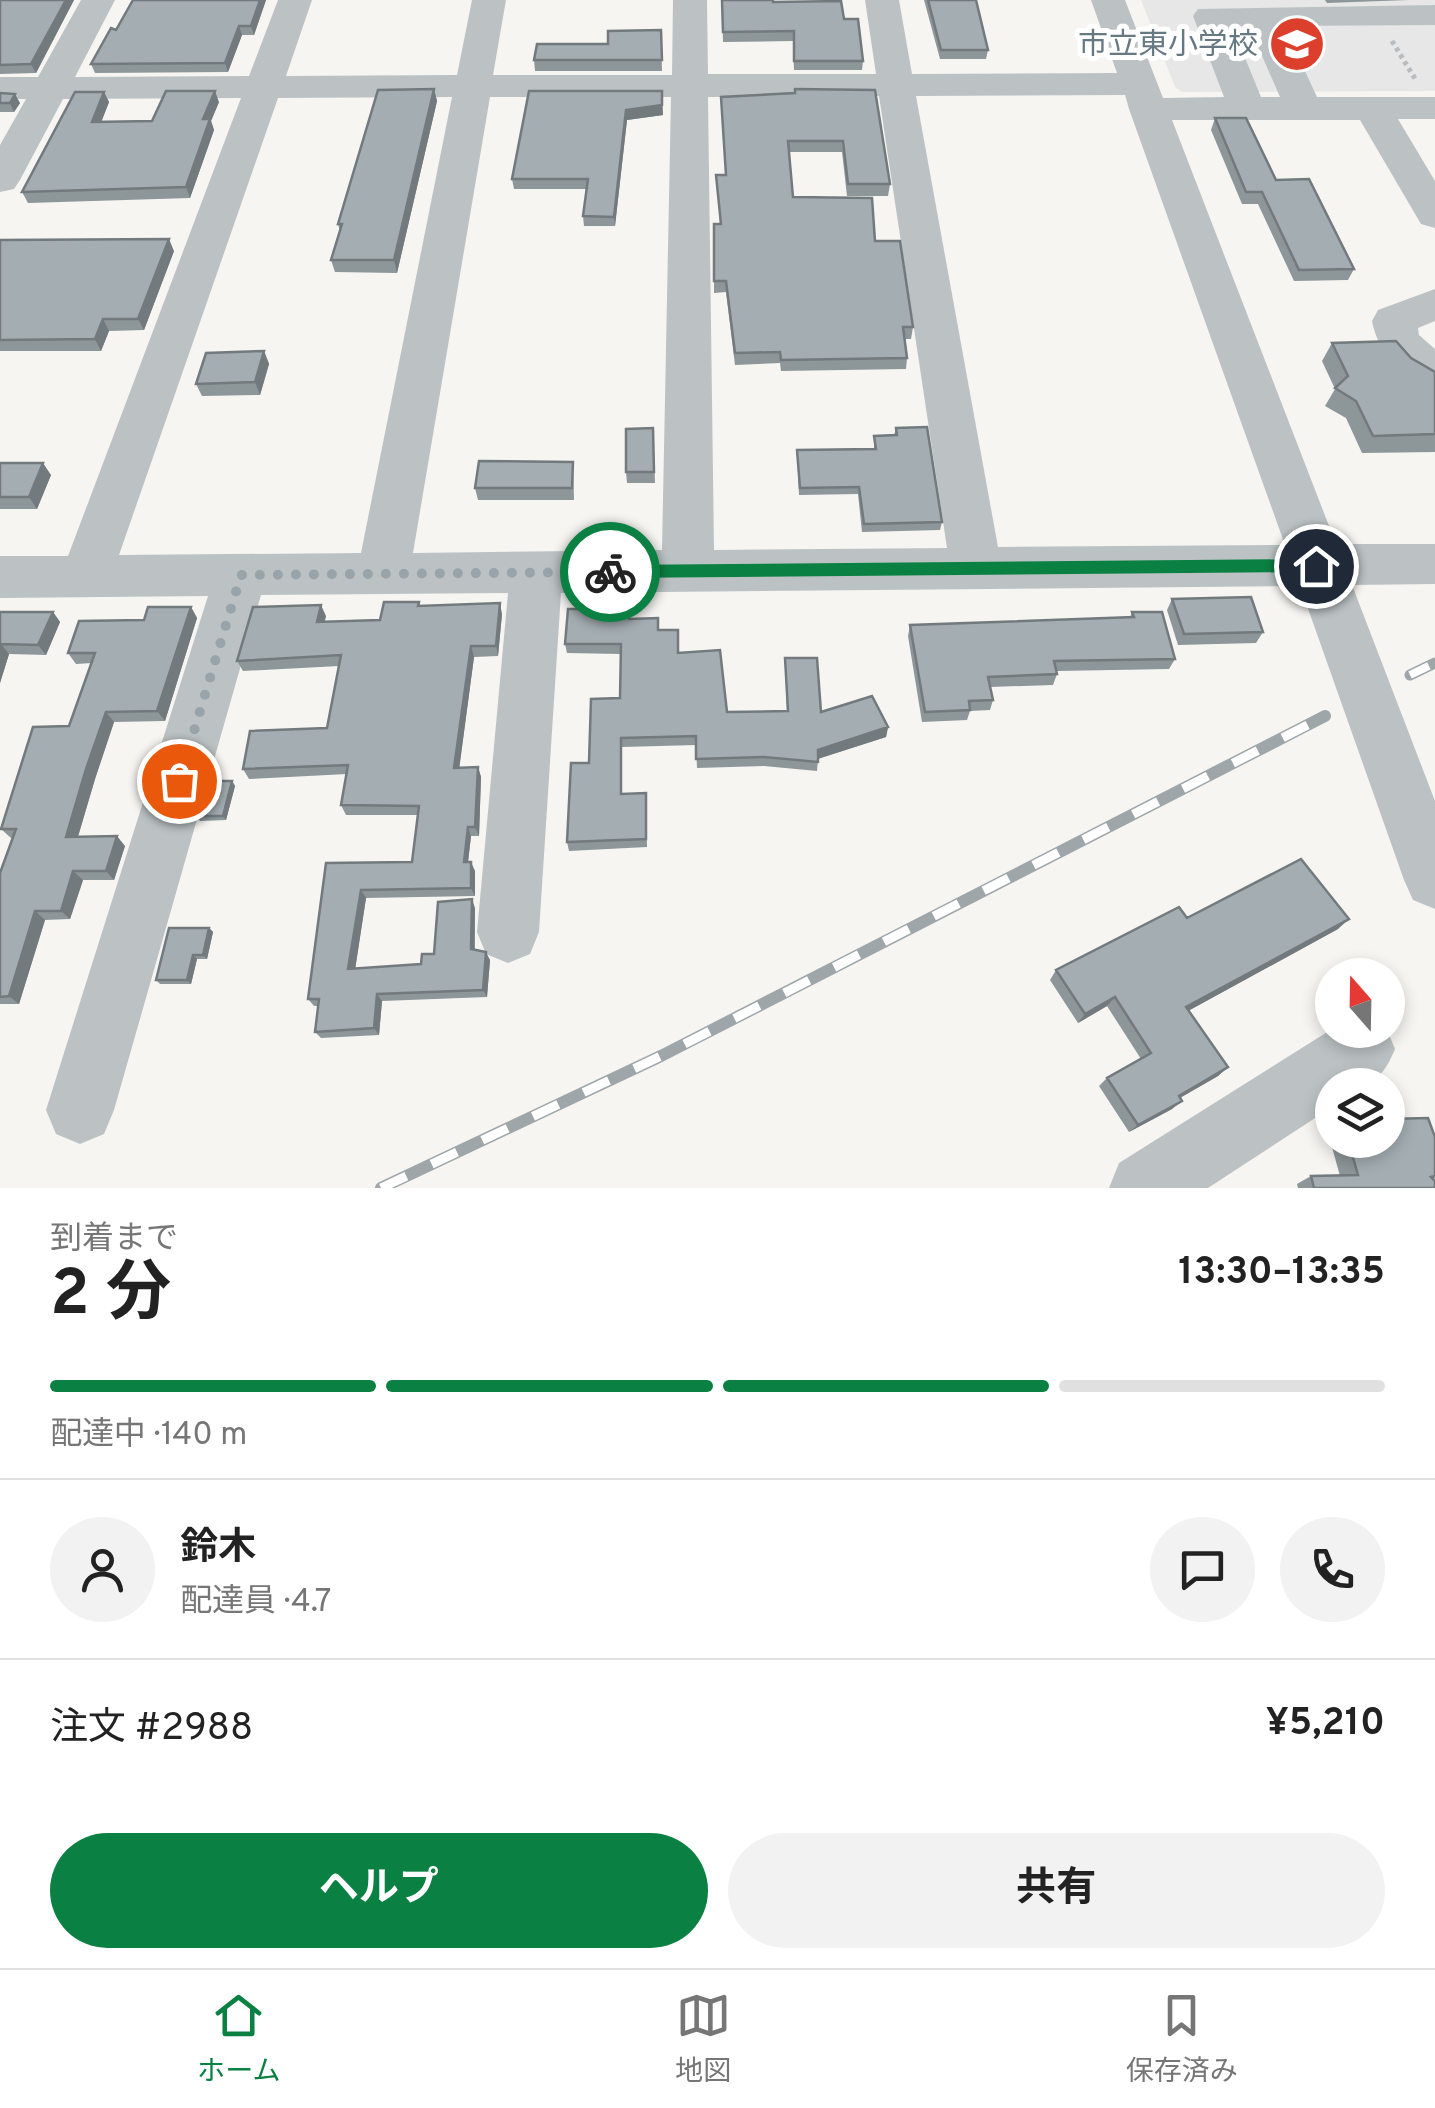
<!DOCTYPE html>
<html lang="ja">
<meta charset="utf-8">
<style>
:root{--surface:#fff;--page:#f2f2f2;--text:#222;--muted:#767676;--line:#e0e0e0;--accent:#0b8043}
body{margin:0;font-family:Overpass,"Noto Sans JP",sans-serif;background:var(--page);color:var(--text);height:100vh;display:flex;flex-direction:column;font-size:38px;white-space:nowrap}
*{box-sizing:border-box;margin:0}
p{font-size:32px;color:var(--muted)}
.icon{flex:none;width:55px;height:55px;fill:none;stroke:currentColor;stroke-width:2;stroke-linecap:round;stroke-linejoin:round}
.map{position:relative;height:1188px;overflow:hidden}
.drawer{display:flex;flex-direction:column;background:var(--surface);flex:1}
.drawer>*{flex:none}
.needle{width:65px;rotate:340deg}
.fabs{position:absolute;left:1315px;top:958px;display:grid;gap:20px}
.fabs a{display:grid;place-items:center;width:90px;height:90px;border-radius:50%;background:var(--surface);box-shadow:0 5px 15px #0003;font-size:50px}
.pin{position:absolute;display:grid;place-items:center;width:85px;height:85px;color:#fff;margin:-42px;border:5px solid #fff;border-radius:50%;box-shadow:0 2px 10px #0007}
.courier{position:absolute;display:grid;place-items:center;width:100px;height:100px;margin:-50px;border:8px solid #0b8043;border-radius:50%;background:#fff;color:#222;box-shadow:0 2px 12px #0007}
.head em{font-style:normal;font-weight:700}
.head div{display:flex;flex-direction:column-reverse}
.head{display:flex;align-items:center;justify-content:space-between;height:170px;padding:0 50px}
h1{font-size:65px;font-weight:700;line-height:75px}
.bar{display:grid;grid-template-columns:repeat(4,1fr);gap:15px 10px;align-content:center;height:120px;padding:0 50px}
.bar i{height:12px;border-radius:8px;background:var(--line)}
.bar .on{background:var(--accent)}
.bar p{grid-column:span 4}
.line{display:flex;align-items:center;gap:25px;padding:0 50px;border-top:2px solid var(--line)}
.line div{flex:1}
.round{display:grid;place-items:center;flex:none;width:105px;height:105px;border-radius:52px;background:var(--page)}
.cta{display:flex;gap:20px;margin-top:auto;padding:20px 50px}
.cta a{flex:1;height:115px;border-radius:60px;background:var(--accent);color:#fff;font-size:40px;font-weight:700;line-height:115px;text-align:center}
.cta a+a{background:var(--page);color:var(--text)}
.dock{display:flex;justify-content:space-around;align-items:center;height:140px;border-top:2px solid var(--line);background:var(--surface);font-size:28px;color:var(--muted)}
.dock a{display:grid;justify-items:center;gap:5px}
.dock .on{color:var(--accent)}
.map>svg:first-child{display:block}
</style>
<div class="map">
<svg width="1435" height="1188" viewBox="0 0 1435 1188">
<rect width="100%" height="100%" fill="#f6f5f2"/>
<path fill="#e6e7e6" d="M 1141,0 L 1435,0 L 1435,91 L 1182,92 L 1175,87 Z"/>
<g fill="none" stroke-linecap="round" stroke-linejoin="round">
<path stroke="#b9bcbe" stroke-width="5" stroke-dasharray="4 4" stroke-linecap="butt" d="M 1392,41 L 1417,82"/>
<path fill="#bcc2c4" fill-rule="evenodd" d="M 81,0 L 115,0 L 75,77 L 249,76 L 278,0 L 312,0 L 286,76 L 457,75 L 472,0 L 506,0 L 493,75 L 672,75 L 673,0 L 707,0 L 708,74 L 876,74 L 865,0 L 899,0 L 912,74 L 1117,73 L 1091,0 L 1125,0 L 1163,98 L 1224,97 L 1193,16 L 1198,9 L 1435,5 L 1435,25 L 1284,26 L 1317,97 L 1435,97 L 1435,119 L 1398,119 L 1435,181 L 1435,228 L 1421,224 L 1360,120 L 1172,120 L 1336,544 L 1435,544 L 1435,584 L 1352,585 L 1435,801 L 1435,909 L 1413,900 L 1404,880 L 1300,586 L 561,593 L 539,932 L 530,954 L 508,963 L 486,954 L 477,932 L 508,593 L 261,595 L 114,1110 L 104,1134 L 80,1144 L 56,1134 L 46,1110 L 208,596 L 0,598 L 0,556 L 68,556 L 241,98 L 63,99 L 20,180 L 14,189 L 0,192 L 0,145 L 26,99 L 0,99 L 0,77 L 38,77 ZM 1232,26 L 1249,26 L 1280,97 L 1261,97 ZM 1125,95 L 1129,109 L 1285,545 L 998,547 L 916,96 ZM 879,96 L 947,548 L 714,550 L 708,97 ZM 452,97 L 361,553 L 119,555 L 278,98 ZM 490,97 L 671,97 L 662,550 L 413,553 Z
M 1435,289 L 1435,321 L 1418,328 L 1419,335 L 1435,349 L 1435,390 C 1403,381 1378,353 1372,321 L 1378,310 Z
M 1332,1029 L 1387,1030 L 1395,1049 C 1380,1085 1370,1085 1332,1085 L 1332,1107 L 1208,1188 L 1109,1188 L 1119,1163 Z"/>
<g stroke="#9ea6aa" stroke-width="11">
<path id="rail-far1" d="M 1410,675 L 1435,663"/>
</g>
<g stroke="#9ea6aa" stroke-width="12">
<path id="rail" d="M 381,1188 L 661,1056 L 1325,716"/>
</g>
<use href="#rail-far1" stroke="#fff" stroke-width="8" stroke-dasharray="21" stroke-linecap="butt"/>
<use href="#rail" stroke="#fff" stroke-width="9" stroke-dasharray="28" stroke-linecap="butt"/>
</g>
<path fill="#8d9699" d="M 0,0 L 74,0 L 36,73 L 0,74 Z
M 133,0 L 266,0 L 254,35 L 242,35 L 228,72 L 95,73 L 91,64 L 116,30 Z
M 722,0 L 773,2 L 844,19 L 863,61 L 862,70 L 794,70 L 793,41 L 723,42 Z
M 924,0 L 976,0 L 988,50 L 986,59 L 940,59 Z
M 1325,0 L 1409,0 L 1327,3 Z
M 661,30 L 662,71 L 535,71 L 534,60 L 608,44 Z
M 434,89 L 437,101 L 397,273 L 335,272 L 331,260 L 340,232 L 338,224 Z
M 662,91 L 663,115 L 627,120 L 615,226 L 584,226 L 583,216 L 587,189 L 514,189 L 512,179 Z
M 104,92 L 109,102 L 101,122 L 152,121 L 219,102 L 211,121 L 214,130 L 190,198 L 28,203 L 22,192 Z
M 0,93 L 20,103 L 14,112 L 0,112 Z
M 795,93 L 890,184 L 888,196 L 847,196 L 842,152 L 789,152 L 793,197 L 875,241 L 913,327 L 911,339 L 904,339 L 907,358 L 906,369 L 781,371 L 780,363 L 735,365 L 726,292 L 714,293 L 714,224 L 720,224 L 716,175 L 725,175 Z
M 1215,118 L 1276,180 L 1354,269 L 1348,280 L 1294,281 L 1258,204 L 1242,204 L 1211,130 Z
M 0,240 L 174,251 L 144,330 L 109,331 L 101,351 L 0,351 Z
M 1332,343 L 1411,358 L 1435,372 L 1435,452 L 1362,453 L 1346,418 L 1325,406 L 1335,389 L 1322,361 Z
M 264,351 L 269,364 L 260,395 L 202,396 L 196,384 Z
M 653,428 L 655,483 L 627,483 L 626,472 Z
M 896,428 L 942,522 L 940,530 L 862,532 L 858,494 L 799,495 L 797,450 L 874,449 L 874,436 L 894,435 Z
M 573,462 L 574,500 L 478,500 L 475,488 Z
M 0,463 L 51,475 L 37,509 L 0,509 Z
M 1172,599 L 1263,632 L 1256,643 L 1178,645 L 1167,610 Z
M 419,602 L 420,606 L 502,614 L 498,656 L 474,657 L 459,768 L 478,767 L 481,777 L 479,836 L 471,836 L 468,862 L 475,871 L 475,896 L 366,898 L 355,969 L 421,964 L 434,954 L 475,908 L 475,950 L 490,960 L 487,997 L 382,1001 L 379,1035 L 321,1038 L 315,1032 L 318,1006 L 314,1006 L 308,999 L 326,863 L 412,862 L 418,815 L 346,815 L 341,805 L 347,774 L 249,779 L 243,769 L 327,728 L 339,666 L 243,671 L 237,661 L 326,616 L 324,622 L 380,620 Z
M 191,607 L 197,618 L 165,721 L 114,722 L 95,779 L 78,837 L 125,846 L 114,880 L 83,880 L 70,919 L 45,920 L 19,1004 L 0,1004 L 0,873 L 13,838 L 11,838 L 1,829 L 69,726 L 92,663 L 76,664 L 68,653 L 144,620 Z
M 0,612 L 53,612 L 60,622 L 46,655 L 9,654 L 0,683 Z
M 1132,612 L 1175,659 L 1169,669 L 1057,671 L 1057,674 L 1053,685 L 990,687 L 993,700 L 990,710 L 970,711 L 967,720 L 922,722 L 908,636 L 910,625 L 1130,617 Z
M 630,619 L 659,630 L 727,712 L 787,711 L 785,658 L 821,712 L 888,727 L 886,737 L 818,759 L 817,771 L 764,766 L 697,768 L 696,745 L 622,747 L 622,794 L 646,802 L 647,847 L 569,851 L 567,842 L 589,763 L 620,698 L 621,654 L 567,653 L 565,644 Z
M 232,781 L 235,786 L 226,820 L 200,821 L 197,816 Z
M 1187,918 L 1338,929 L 1188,1011 L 1228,1067 L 1218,1076 L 1180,1098 L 1172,1109 L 1129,1132 L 1099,1086 L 1107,1078 L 1141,1059 L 1107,1006 L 1078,1023 L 1050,980 L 1056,970 Z
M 209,928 L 213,932 L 207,959 L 197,959 L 191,984 L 160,984 L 156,980 Z
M 1332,1126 L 1332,1140 L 1388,1140 L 1435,1137 L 1435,1178 L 1433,1179 L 1435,1188 L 1298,1188 L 1297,1184 L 1311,1176 L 1340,1176 L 1327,1129 Z"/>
<path fill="#737a7d" d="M 66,0 L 74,0 L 36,73 L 31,64 Z
M 260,0 L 266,0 L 254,35 L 251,26 Z
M 239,26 L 242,35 L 228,72 L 225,63 Z
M 434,89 L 437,101 L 397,273 L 394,260 Z
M 215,91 L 219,102 L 211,121 L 214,130 L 190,198 L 186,187 L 203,119 Z
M 104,92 L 109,102 L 97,133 L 92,122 Z
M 15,94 L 20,103 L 14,112 L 10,103 Z
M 662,105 L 663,115 L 627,120 L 615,226 L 614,217 L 626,110 Z
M 169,239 L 174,251 L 144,330 L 138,319 Z
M 103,319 L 109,331 L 101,351 L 95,339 Z
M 264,351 L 269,364 L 260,395 L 255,382 Z
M 43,463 L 51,475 L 37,509 L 29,497 Z
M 500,603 L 502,614 L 498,656 L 496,646 Z
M 321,605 L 326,616 L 322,633 L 317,622 Z
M 191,607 L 197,618 L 165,721 L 157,711 Z
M 53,612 L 60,622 L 46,655 L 38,645 Z
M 1,644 L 9,654 L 0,683 L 0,648 Z
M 471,646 L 474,657 L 458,778 L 454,768 Z
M 106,712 L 114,722 L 95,779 L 75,846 L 66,837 L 86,769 Z
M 888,727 L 886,737 L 817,759 L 818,750 Z
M 478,767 L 481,777 L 479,836 L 475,827 Z
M 232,781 L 235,786 L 226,820 L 223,816 Z
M 468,827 L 471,836 L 467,871 L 464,862 Z
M 117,836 L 125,846 L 114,880 L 106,871 Z
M 471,862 L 475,871 L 475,896 L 471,888 Z
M 73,871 L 83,880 L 70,919 L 61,911 Z
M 361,890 L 366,898 L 354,977 L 348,969 Z
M 472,899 L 475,908 L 474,957 L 471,949 Z
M 35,911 L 45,920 L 19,1004 L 9,996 Z
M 1349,919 L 1338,929 L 1177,1017 L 1186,1007 Z
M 209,928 L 213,932 L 207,959 L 203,955 Z
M 486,952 L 490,960 L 487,997 L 483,990 Z
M 193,955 L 197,959 L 191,984 L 187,980 Z
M 377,994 L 382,1001 L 379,1035 L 374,1028 Z
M 1115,997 L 1107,1006 L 1078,1023 L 1085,1014 Z
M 1228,1067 L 1218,1076 L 1169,1104 L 1179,1096 Z
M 1182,1101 L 1172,1109 L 1129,1132 L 1138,1125 Z"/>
<path fill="#a4aeb2" stroke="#737a7d" stroke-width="2.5" d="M 0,0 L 66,0 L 31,64 L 0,65 Z
M 133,0 L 260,0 L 251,26 L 239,26 L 225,63 L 91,64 L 111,28 L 116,30 Z
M 722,0 L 773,0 L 773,2 L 841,1 L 844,19 L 858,19 L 863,61 L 794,61 L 794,31 L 723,32 Z
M 928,0 L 976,0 L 988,50 L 941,50 Z
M 661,30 L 662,60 L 534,60 L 537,44 L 608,44 L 608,31 Z
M 434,89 L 394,260 L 331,260 L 342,224 L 338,224 L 378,90 Z
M 795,89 L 875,90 L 890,184 L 848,184 L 843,141 L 788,141 L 793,197 L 872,198 L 875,241 L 900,241 L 913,327 L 903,327 L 907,358 L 781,360 L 780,352 L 735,353 L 726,281 L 714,281 L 714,224 L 721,224 L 716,175 L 726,175 L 721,97 L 795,93 Z
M 166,91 L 215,91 L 203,119 L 210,119 L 186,187 L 22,192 L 75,92 L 104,92 L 92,122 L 152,121 Z
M 529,91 L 662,91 L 662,105 L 626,110 L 614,217 L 583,216 L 588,179 L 512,179 Z
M 0,93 L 15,94 L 10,103 L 0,103 Z
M 1215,118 L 1246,118 L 1276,180 L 1309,179 L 1354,269 L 1299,270 L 1262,192 L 1246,192 Z
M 169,239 L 138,319 L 103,319 L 95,339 L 0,340 L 0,240 Z
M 1396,341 L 1411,358 L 1435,372 L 1435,434 L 1373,436 L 1356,401 L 1335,388 L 1348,376 L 1332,343 Z
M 264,351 L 255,382 L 196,384 L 206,353 Z
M 927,427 L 942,522 L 864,524 L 859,487 L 800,488 L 797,450 L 876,449 L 874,436 L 897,435 L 896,428 Z
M 653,428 L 654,472 L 626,472 L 626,429 Z
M 479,461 L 573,462 L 572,488 L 475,488 Z
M 0,463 L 43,463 L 29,497 L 0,497 Z
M 1251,597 L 1263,632 L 1184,634 L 1172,599 Z
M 384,602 L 419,602 L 418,606 L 500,603 L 496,646 L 471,646 L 454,768 L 478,767 L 475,827 L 468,827 L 464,862 L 471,862 L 471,888 L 361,890 L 348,969 L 421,964 L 422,954 L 434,954 L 438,902 L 472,899 L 471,949 L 486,952 L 483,990 L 377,994 L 374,1028 L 315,1032 L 319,999 L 308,999 L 326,863 L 412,862 L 419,806 L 341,805 L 348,765 L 243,769 L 250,731 L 327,728 L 341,655 L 237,661 L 253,607 L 321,605 L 317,622 L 380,620 Z
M 148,607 L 191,607 L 157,711 L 106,712 L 86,769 L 66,837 L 117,836 L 106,871 L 73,871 L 61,911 L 35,911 L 9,996 L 0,997 L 0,873 L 16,829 L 1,829 L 33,727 L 69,726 L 95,653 L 68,653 L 79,621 L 144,620 Z
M 568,609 L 629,609 L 629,619 L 658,618 L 658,630 L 678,630 L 678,653 L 720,650 L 727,712 L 788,711 L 785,658 L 817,658 L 821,712 L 872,696 L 888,727 L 818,750 L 818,762 L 764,757 L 696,759 L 696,736 L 621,738 L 621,794 L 646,793 L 646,839 L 567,842 L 571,763 L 589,763 L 591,699 L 620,698 L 621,644 L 565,644 Z
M 0,612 L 53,612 L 38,645 L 1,644 L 0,648 Z
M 1132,612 L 1162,612 L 1175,659 L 1054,661 L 1057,674 L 988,677 L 993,700 L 969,701 L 970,710 L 925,712 L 910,625 L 1134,617 Z
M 207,781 L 232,781 L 223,816 L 197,816 Z
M 1301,859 L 1349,919 L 1186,1007 L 1228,1067 L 1179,1096 L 1182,1101 L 1138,1125 L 1107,1078 L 1151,1053 L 1115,997 L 1085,1014 L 1056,970 L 1179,907 L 1187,918 Z
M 169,928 L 209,928 L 203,955 L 193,955 L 187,980 L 156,980 Z
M 1428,1118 L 1435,1137 L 1435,1176 L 1431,1177 L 1435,1181 L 1435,1188 L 1314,1188 L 1311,1176 L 1358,1175 L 1348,1140 L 1388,1140 L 1388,1119 Z"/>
<path fill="#0b8043" d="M 1316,559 L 1324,566 L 1316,572 L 610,578 L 602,572 L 610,565 Z"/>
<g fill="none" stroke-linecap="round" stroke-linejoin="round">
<path stroke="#98a4a9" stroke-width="10" stroke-dasharray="0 18" d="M 179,781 L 241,575 L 610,572"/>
</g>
<defs>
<g id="school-disc" transform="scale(2.875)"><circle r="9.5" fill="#dc3f2c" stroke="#fff"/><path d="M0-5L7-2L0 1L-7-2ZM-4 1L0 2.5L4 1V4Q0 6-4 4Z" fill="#fff"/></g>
</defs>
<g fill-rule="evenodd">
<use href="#school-disc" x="1297" y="44"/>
</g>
<g text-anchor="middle" stroke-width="10" stroke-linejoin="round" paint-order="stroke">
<g font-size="30" fill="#667982" stroke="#fff" text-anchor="end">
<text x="1258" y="54">市立東小学校</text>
</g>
</g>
</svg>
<div class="fabs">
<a><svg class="needle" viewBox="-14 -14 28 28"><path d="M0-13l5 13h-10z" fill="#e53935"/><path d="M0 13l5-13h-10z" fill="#767676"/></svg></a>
<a><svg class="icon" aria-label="layers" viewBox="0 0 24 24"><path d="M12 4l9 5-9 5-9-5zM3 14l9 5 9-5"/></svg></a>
</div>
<div class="pin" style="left:179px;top:781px;background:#ea580c"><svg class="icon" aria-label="bag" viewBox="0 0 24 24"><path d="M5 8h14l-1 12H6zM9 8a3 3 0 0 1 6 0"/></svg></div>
<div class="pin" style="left:1316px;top:566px;background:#1f2937"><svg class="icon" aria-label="home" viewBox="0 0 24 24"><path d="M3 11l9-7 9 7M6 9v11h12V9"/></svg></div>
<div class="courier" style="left:610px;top:572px"><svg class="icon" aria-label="bike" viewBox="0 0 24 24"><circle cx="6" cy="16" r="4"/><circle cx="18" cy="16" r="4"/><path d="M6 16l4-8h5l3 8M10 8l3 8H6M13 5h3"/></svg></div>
</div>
<section class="drawer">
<div class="head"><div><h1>2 分</h1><p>到着まで</p></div><em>13:30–13:35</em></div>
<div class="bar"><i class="on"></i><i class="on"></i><i class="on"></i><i></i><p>配達中 · 140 m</p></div>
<div class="line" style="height:180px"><a class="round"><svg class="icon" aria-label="person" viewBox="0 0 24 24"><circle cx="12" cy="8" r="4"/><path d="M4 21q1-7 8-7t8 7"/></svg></a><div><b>鈴木</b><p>配達員 · 4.7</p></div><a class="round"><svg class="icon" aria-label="chat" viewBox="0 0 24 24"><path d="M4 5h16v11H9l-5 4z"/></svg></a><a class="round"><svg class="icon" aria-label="phone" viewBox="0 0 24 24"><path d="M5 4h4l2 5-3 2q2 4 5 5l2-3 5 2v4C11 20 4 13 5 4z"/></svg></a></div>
<div class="line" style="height:130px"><div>注文 #2988</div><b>¥5,210</b></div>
<div class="cta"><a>ヘルプ</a><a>共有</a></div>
</section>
<nav class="dock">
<a class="on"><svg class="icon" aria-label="home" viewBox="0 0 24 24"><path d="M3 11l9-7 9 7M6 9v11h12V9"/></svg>ホーム</a>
<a><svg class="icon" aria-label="map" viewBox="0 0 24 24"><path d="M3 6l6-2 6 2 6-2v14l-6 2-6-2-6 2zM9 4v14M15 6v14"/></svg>地図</a>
<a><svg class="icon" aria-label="saved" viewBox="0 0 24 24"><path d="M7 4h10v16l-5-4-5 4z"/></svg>保存済み</a>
</nav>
